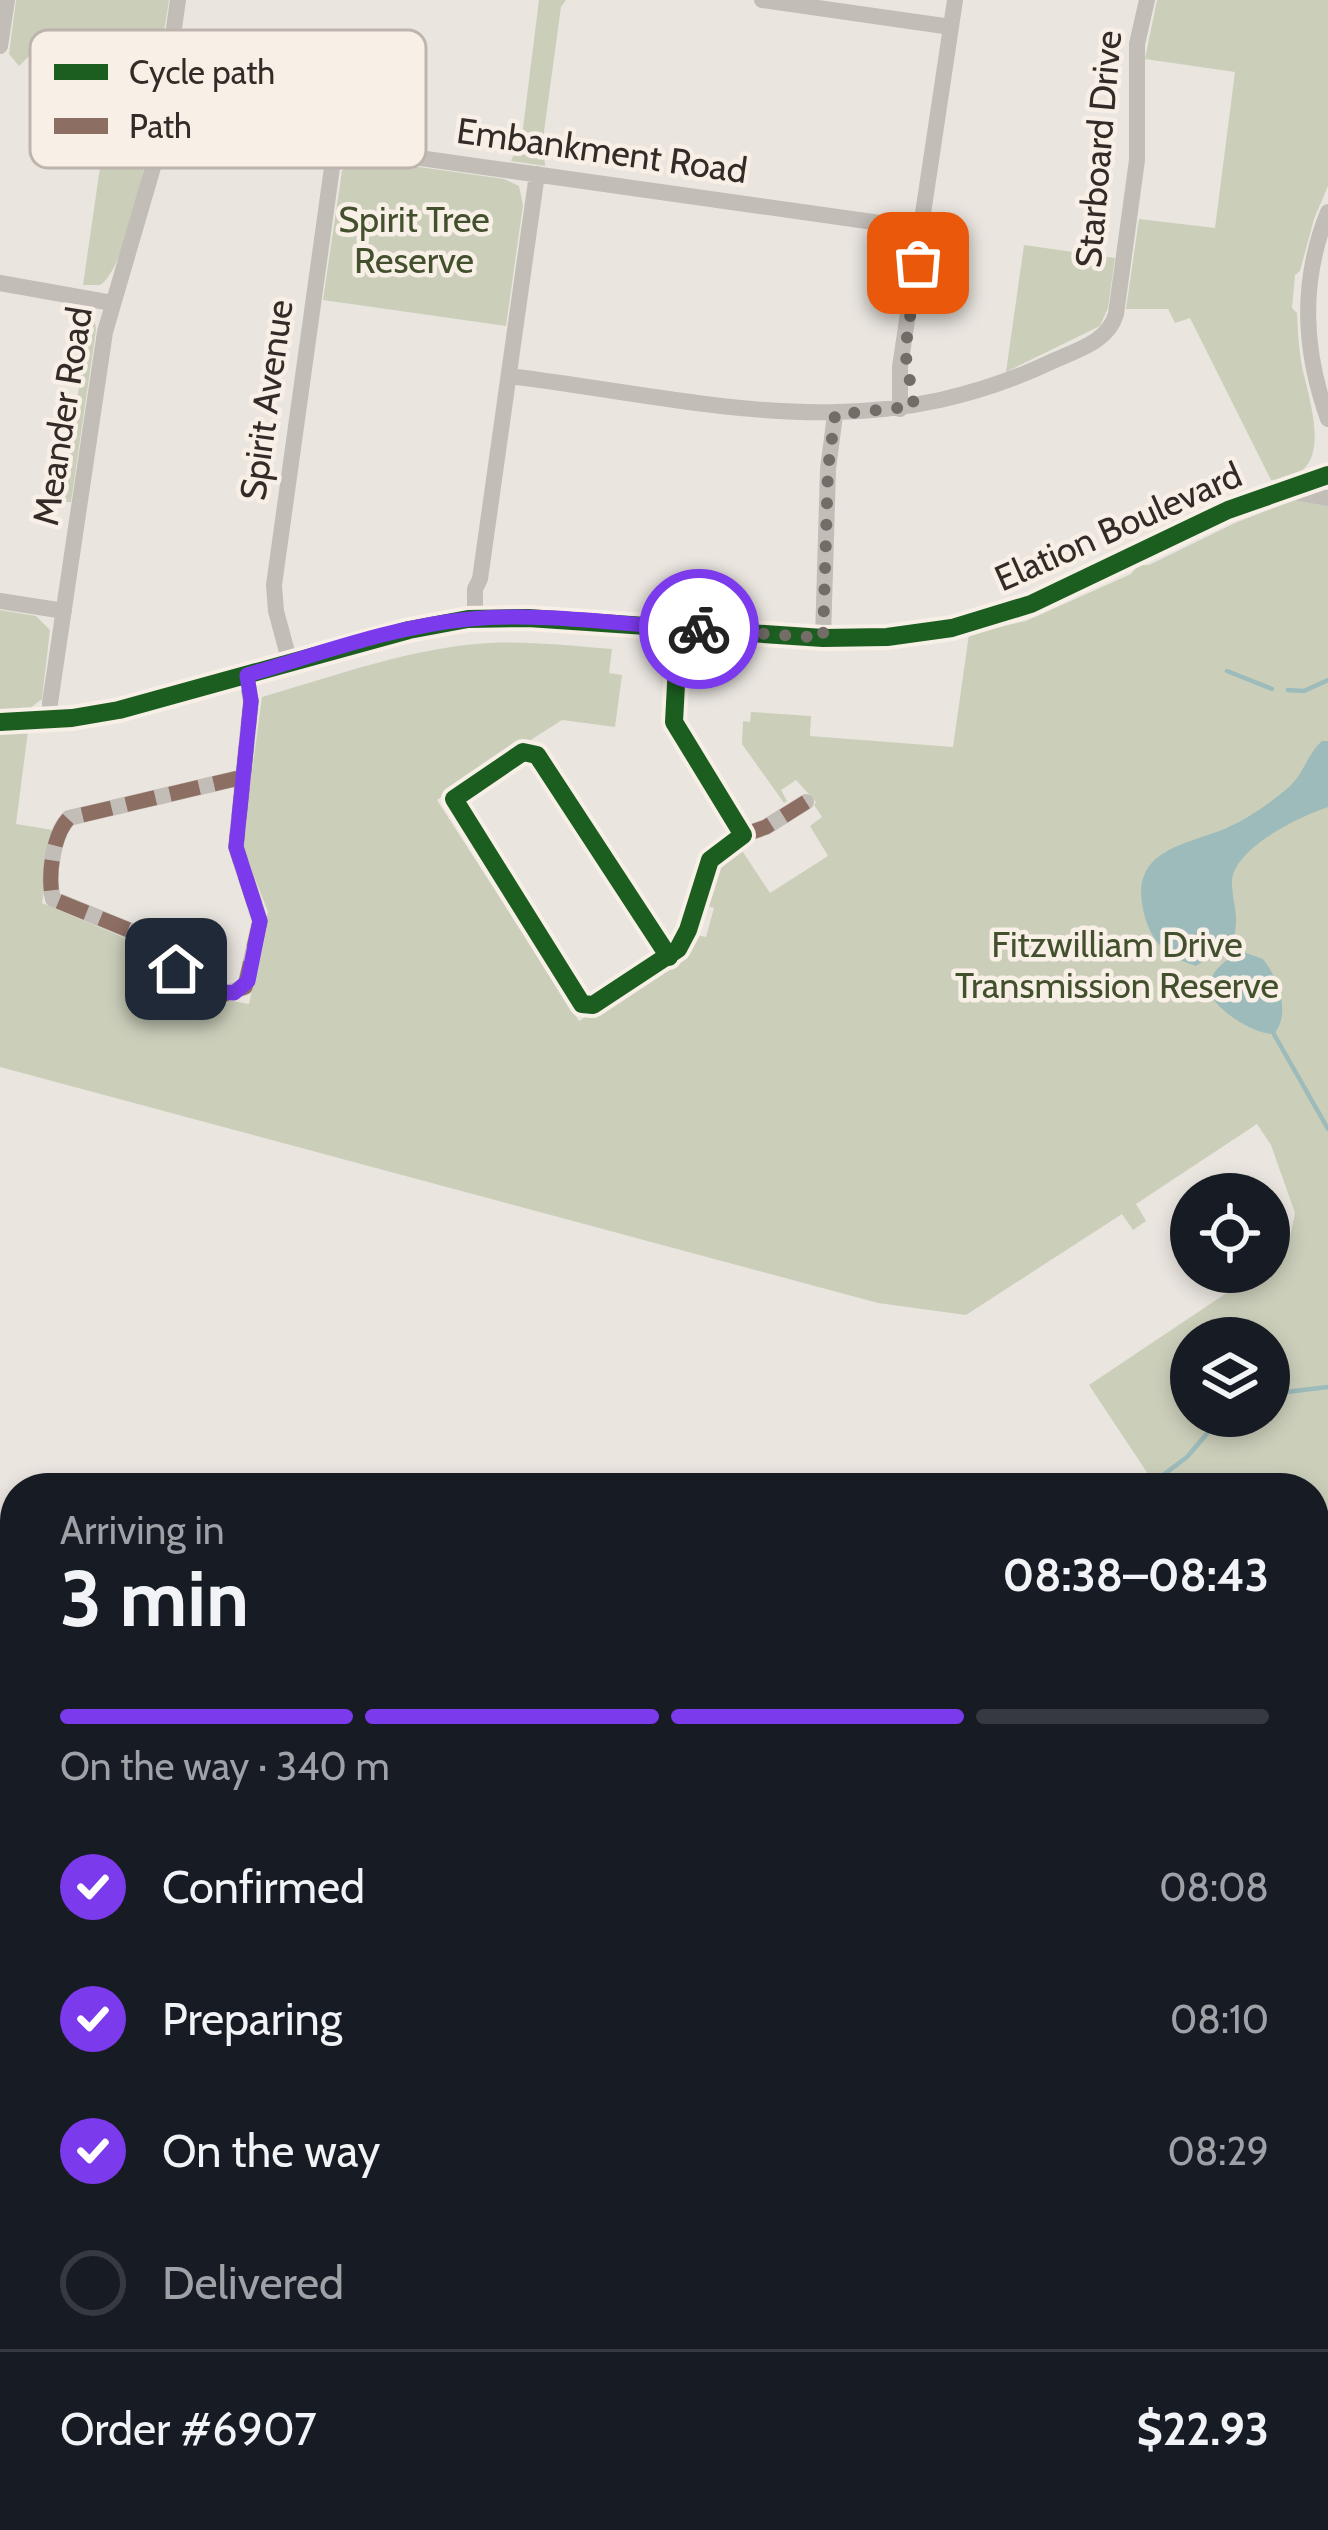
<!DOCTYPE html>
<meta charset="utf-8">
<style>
:root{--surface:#171b24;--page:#20242c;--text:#f1f3f6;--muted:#9ea1a6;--line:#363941;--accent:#7c3aed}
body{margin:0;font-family:Cabin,sans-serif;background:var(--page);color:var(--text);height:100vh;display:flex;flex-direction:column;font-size:45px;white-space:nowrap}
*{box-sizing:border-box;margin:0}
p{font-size:39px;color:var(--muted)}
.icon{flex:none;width:66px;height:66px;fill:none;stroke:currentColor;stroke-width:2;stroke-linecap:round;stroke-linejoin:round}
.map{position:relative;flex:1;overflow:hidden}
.side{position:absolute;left:0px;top:1473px;width:1329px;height:1059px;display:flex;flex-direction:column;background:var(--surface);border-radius:48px 48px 0 0;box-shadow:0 6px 18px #0003}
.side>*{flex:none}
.buttons{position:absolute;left:1170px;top:1173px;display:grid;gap:24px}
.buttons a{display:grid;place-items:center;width:120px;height:120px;border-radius:50%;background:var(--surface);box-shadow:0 6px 18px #0003;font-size:60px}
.pin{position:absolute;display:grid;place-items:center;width:102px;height:102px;color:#fff;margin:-51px;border-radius:24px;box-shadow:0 6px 18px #0006}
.courier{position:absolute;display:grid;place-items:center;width:120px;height:120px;margin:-60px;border:9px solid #7c3aed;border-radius:50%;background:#fff;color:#222;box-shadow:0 3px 15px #0007}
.overview em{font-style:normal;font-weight:700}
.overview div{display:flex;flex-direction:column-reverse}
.overview{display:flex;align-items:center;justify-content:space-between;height:204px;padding:0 60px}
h1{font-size:78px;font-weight:700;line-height:90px}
.bar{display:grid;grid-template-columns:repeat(4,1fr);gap:18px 12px;align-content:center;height:144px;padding:0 60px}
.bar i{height:15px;border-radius:9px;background:var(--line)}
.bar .active{background:var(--accent)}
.bar p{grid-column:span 4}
.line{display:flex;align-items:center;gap:30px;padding:0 60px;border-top:3px solid var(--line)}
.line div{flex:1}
ol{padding:0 60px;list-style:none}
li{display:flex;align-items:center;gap:36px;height:132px}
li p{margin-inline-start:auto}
li .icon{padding:12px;border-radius:50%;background:var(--accent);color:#fff;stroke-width:4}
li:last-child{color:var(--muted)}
li i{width:66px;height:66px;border:6px solid var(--line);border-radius:50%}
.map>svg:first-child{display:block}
</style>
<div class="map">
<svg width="1328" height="2530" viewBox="0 0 1328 2530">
<rect width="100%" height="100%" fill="#eae5df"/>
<path fill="#cbcfba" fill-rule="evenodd" d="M 16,0 L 169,0 C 165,30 157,62 156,93 C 156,102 160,112 157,120 C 144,154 128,267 100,285 L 83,285 L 109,105 L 35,94 L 32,81 L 43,69 L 29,56 L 19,66 L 9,54 Z
M 539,0 L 566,0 L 561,7 L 543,139 L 545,166 L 511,161 L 522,136 Z
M 1157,0 L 1328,0 L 1328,186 L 1314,219 L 1300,271 L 1295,275 L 1292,308 L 1297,313 C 1298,335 1299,357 1305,379 C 1317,428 1328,479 1271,480 L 1190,318 L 1175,323 L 1168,309 L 1126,309 L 1139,219 L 1215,228 L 1235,72 L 1145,59 Z
M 370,160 L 504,179 L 519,186 L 523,205 L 506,326 L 323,300 L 342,171 L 352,161 Z
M 1024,245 L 1115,258 L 1108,308 L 1100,326 L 1006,372 Z
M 87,308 L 94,315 L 96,330 L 71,502 L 63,502 L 88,322 L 84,316 Z
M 1294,500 L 1328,506 L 1328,1743 L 1314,1722 L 1314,1488 L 1140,1488 L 1150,1477 L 1089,1385 L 1258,1272 L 1269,1272 L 1269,1265 L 1287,1252 L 1295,1213 L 1271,1145 L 1257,1124 L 1136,1204 L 1146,1221 L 1133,1230 L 1122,1214 L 966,1315 L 878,1303 L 0,1067 L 0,732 L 28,731 L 16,824 L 53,830 L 42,903 L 170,957 L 166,989 L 249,1004 L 268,912 L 242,845 L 262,697 C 335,676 413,647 490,643 C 531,641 572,646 612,649 L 609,673 L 622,675 L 615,727 L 562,720 L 437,800 L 579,1021 L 689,950 L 697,935 L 706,937 L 714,908 L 703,905 L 719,862 L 721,865 L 741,849 L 770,893 L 828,856 L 810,826 L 822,817 L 814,805 L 816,802 L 796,780 L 781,790 L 787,801 L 784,803 L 742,744 L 743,721 L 750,722 L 751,712 L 811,716 L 810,736 L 953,747 L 969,634 L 1026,621 L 1131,574 L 1138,565 L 1149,565 L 1235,523 ZM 1191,1338 L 1269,1338 L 1269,1416 L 1191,1416 Z
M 0,610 L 36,616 L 50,630 L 42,699 L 25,712 L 0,714 Z"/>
<path fill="#9cbbba" d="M 1322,741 L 1328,741 L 1328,807 C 1301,816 1230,849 1232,884 C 1233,907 1240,914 1233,942 L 1196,966 C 1169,957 1153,945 1145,917 C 1127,854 1176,847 1219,831 C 1243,822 1271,803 1290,786 C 1304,773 1308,753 1322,741 Z
M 1243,952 L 1263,959 C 1279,979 1291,1014 1274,1034 C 1252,1034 1216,1010 1208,990 C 1211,970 1225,959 1243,952 Z"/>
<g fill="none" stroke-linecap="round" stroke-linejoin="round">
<path stroke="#9cbbba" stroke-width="4.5" d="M 1227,671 L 1272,689
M 1288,690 L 1304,691 L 1328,680
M 1271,1029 L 1328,1129
M 1269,1394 L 1328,1387
M 1146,1488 L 1187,1457 L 1222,1416
M 881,2517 L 886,2530
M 1016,2517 L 1028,2530
M 961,2530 L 967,2517"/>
<path stroke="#9cbbba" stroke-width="30" d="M 0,1971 L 15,1981
M 453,2530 L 454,2517"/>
<path stroke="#c3bdb8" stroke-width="16" d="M 762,0 L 951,27
M 0,46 L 7,0
M 170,129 L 163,105 L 178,0
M 156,157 C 149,126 174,111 200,127 L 923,229
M 1328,212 C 1300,282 1303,349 1328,419
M 0,283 L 112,303
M 509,376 C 704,400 864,451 1053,361 C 1077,350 1108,342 1116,314 L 1137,160 L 1137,44 L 1147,0
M 900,409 L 900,367 L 955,0
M 1294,492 L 1328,498
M 0,601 L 64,611
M 475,618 L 475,589 L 480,579 L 537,174
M 823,638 L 828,469 L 835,415
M 290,663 L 276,611 L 274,585 L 335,146
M 51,720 L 50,703 L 105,332 L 156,157 L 166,138 L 179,131
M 0,722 L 72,718 L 119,710 L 409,630 L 468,619 L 528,618 L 823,638 L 887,637 L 952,628 L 1031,604 L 1228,510 L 1328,475
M 243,777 L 69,818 C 53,834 47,877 53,899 L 175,949 L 176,975 L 181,986 L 226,994 L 245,987 L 260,921 L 236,847 L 251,701 L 246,675
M 743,835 L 766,827 L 806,802
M 669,957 L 537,755 L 523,752 L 454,799 L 582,1004 L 593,1005 L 678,949 L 688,930 L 710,860 L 743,835 L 674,722 L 679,628"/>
<path stroke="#8d6e63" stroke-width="15" stroke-dasharray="30 15" stroke-linecap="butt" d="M 243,777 L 69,818 C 53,834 47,877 53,899 L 175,949 L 176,975 L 181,986 L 226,994 L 245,987 L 260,921 L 236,847 L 251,701 L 246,675
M 743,835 L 766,827 L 806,802"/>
<g stroke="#f8efe6" stroke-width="26">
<path id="cycleway" d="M 0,722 L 72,718 L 119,710 L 409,630 L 468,619 L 528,618 L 823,638 L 887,637 L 952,628 L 1031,604 L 1228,510 L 1328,475
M 669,957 L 537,755 L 523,752 L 454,799 L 582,1004 L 593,1005 L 678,949 L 688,930 L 710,860 L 743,835 L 674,722 L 679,628"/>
</g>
<use href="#cycleway" stroke="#1b5e20" stroke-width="18"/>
</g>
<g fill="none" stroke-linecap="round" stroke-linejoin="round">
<path stroke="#736c67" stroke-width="12" stroke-dasharray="0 21.6" d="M 699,629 L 823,638 L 828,469 L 835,415 L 914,406 L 905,351 L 918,263"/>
<path stroke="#7c3aed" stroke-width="15" d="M 176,969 L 177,981 L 187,988 L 234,993 L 248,981 L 260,921 L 236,847 L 251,701 L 247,675 C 319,654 394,626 470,619 C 545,612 624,625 699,629"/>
</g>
<g text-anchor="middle" stroke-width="9" stroke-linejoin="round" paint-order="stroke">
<g font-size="36" fill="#332b27" stroke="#f8efe6">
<text transform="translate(1098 149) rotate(-85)" y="13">Starboard Drive</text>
<text transform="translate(602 150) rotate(8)" y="13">Embankment Road</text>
<text transform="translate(266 400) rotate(-82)" y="13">Spirit Avenue</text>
<text transform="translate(62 416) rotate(-81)" y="13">Meander Road</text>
<text transform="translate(1118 526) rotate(-24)" y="13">Elation Boulevard</text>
</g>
<g font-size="36" fill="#43502d" stroke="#f8efe6">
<text x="414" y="232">Spirit Tree<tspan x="414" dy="41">Reserve</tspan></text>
<text x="1117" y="957">Fitzwilliam Drive<tspan x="1117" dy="41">Transmission Reserve</tspan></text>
</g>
</g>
<rect x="30" y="30" width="396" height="138" rx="18" fill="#f8efe6" stroke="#bdb4ad" stroke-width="3"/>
<rect x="54" y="64" width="54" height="16" fill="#1b5e20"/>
<rect x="54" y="118" width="54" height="16" fill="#8d6e63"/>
<g font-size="33" fill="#332b27">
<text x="129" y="84">Cycle path</text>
<text x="129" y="138">Path</text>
</g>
</svg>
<div class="buttons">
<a><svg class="icon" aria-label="locate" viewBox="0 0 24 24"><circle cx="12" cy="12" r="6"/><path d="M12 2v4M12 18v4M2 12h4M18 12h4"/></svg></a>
<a><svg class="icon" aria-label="layers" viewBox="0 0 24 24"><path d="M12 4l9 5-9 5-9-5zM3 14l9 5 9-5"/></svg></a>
</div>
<div class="pin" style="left:918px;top:263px;background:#ea580c"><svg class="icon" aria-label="bag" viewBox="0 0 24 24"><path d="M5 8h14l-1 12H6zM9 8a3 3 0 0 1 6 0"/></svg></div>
<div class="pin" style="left:176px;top:969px;background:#1f2937"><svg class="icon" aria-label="home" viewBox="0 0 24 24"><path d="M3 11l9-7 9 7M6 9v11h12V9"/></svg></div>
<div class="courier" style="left:699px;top:629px"><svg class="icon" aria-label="bike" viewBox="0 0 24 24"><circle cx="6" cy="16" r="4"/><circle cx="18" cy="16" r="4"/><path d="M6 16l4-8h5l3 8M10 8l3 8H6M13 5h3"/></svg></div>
<section class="side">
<div class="overview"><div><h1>3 min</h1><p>Arriving in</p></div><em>08:38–08:43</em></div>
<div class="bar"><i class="active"></i><i class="active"></i><i class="active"></i><i></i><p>On the way · 340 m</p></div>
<ol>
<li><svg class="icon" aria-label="check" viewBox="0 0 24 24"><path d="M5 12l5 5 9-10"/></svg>Confirmed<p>08:08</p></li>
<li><svg class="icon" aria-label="check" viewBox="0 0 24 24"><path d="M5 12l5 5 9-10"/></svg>Preparing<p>08:10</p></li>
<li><svg class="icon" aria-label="check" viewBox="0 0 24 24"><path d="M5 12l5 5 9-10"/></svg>On the way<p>08:29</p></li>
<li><i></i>Delivered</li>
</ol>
<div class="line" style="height:156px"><div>Order #6907</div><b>$22.93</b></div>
</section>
</div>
